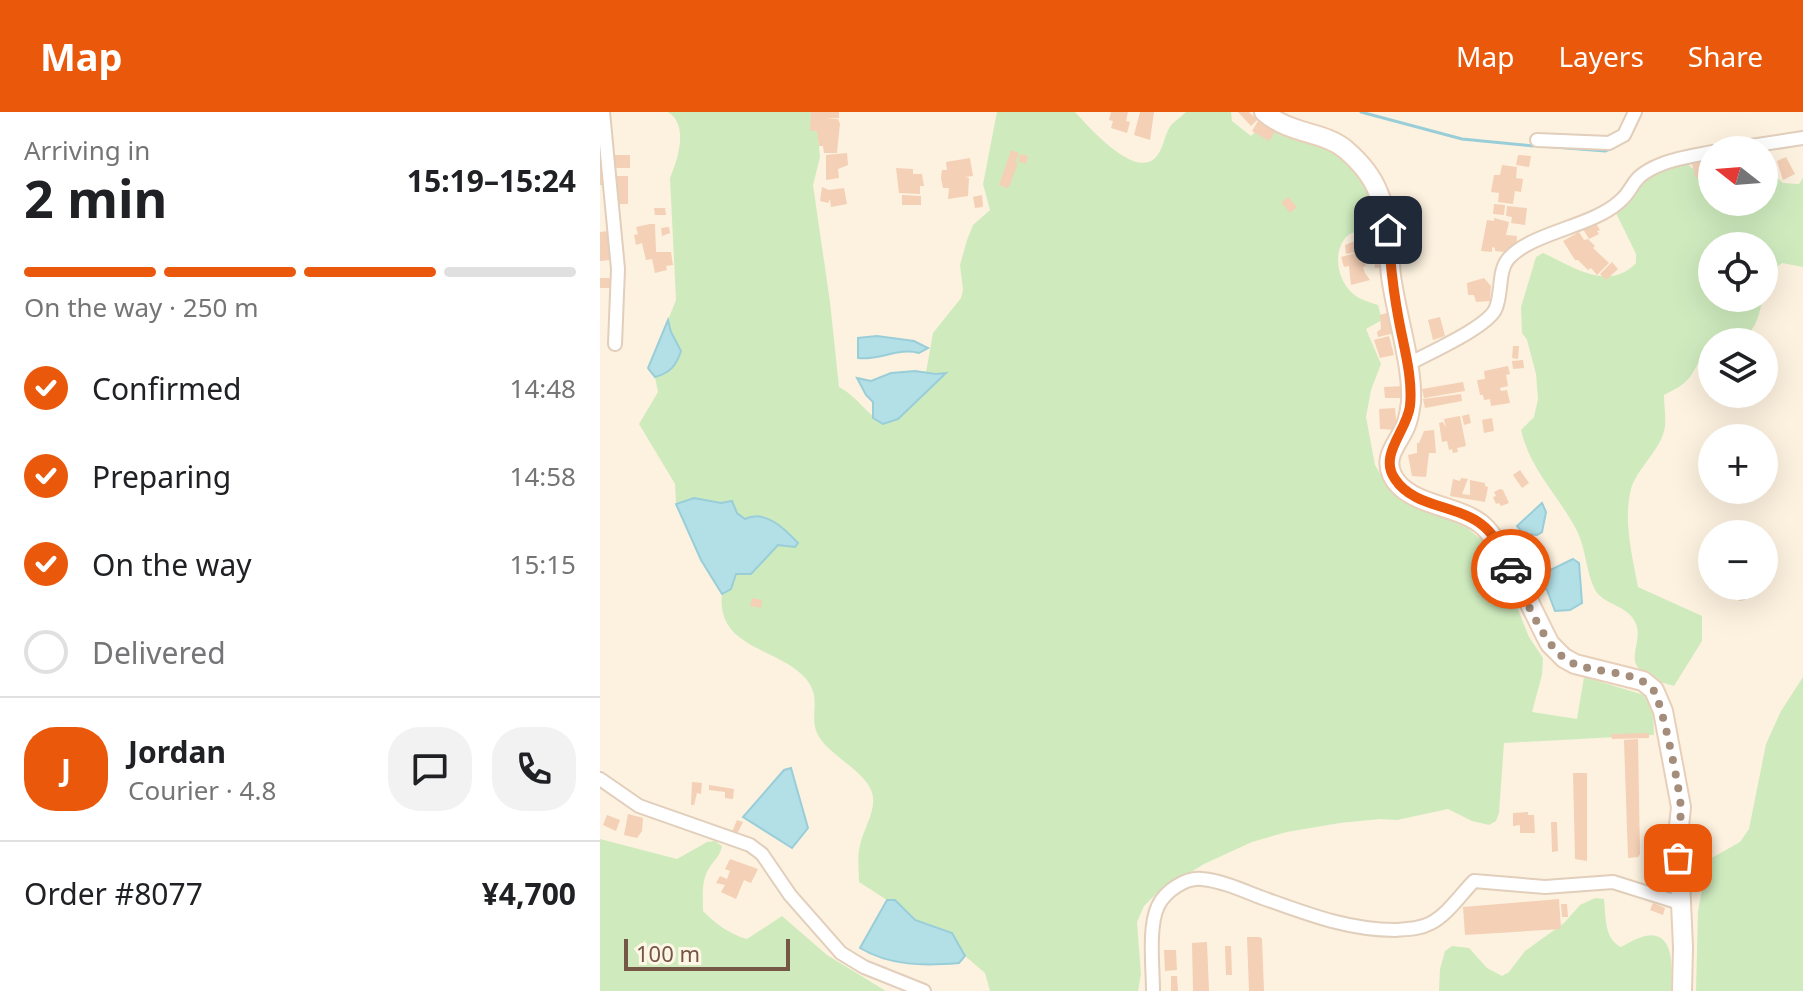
<!DOCTYPE html>
<meta charset="utf-8">
<style>
:root{--surface:#fff;--page:#f2f2f2;--text:#202124;--muted:#757577;--line:#e0e0e0;--accent:#ea580c}
body{margin:0;font-family:"Noto Sans",sans-serif;background:var(--page);color:var(--text);height:100vh;display:flex;flex-direction:column;font-size:30px;white-space:nowrap}
*{box-sizing:border-box;margin:0}
p{font-size:26px;color:var(--muted)}
.icon{flex:none;width:44px;height:44px;fill:none;stroke:currentColor;stroke-width:2;stroke-linecap:round;stroke-linejoin:round}
.map{position:relative;flex:1;overflow:hidden}
.panel{display:flex;flex-direction:column;background:var(--surface);width:600px}
.panel>*{flex:none}
.needle{width:52px;rotate:287deg}
.tools{position:absolute;left:1098px;top:24px;display:grid;gap:16px}
.tools a{display:grid;place-items:center;width:80px;height:80px;border-radius:50%;background:var(--surface);box-shadow:0 8px 32px #0002;font-size:40px}
.scale{position:absolute;left:24px;bottom:20px;width:166px;box-sizing:border-box;padding-left:8px;border:4px solid #755746;border-top:0;font-size:22px;line-height:28px;white-space:nowrap;color:#755746;-webkit-text-stroke:6px #fff6e6;paint-order:stroke}
.pin{position:absolute;display:grid;place-items:center;width:68px;height:68px;color:#fff;margin:-34px;border-radius:16px;box-shadow:0 4px 12px #0006}
.courier{position:absolute;display:grid;place-items:center;width:80px;height:80px;margin:-40px;border:6px solid #ea580c;border-radius:50%;background:#fff;color:#222;box-shadow:0 2px 10px #0007}
.summary em{font-style:normal;font-weight:700}
.summary div{display:flex;flex-direction:column-reverse}
.summary{display:flex;align-items:center;justify-content:space-between;height:136px;padding:0 24px}
h1{font-size:52px;font-weight:700;line-height:60px}
.bar{display:grid;grid-template-columns:repeat(4,1fr);gap:12px 8px;align-content:center;height:96px;padding:0 24px}
.bar i{height:10px;border-radius:6px;background:var(--line)}
.bar .current{background:var(--accent)}
.bar p{grid-column:span 4}
.line{display:flex;align-items:center;gap:20px;padding:0 24px;border-top:2px solid var(--line)}
.line div{flex:1}
.round{display:grid;place-items:center;flex:none;width:84px;height:84px;border-radius:32px;background:var(--page)}
ol{padding:0 24px;list-style:none}
li{display:flex;align-items:center;gap:24px;height:88px}
li p{margin-inline-start:auto}
li .icon{padding:8px;border-radius:50%;background:var(--accent);color:#fff;stroke-width:4}
li:last-child{color:var(--muted)}
li i{width:44px;height:44px;border:4px solid var(--line);border-radius:50%}
header{display:flex;align-items:center;gap:48px;box-sizing:border-box;height:112px;padding:0 40px;background:var(--accent);color:#fff}
header strong{font-size:38px}
nav{display:flex;gap:44px;margin-inline-start:auto;font-size:28px}
main{display:flex;flex:1;min-height:0}
.map>svg:first-child{display:block}
</style>
<header>
<strong>Map</strong>
<nav><a>Map</a><a>Layers</a><a>Share</a></nav>
</header>
<main>
<section class="panel">
<div class="summary"><div><h1>2 min</h1><p>Arriving in</p></div><em>15:19–15:24</em></div>
<div class="bar"><i class="current"></i><i class="current"></i><i class="current"></i><i></i><p>On the way · 250 m</p></div>
<ol>
<li><svg class="icon" aria-label="check" viewBox="0 0 24 24"><path d="M5 12l5 5 9-10"/></svg>Confirmed<p>14:48</p></li>
<li><svg class="icon" aria-label="check" viewBox="0 0 24 24"><path d="M5 12l5 5 9-10"/></svg>Preparing<p>14:58</p></li>
<li><svg class="icon" aria-label="check" viewBox="0 0 24 24"><path d="M5 12l5 5 9-10"/></svg>On the way<p>15:15</p></li>
<li><i></i>Delivered</li>
</ol>
<div class="line" style="height:144px"><b class="round" style="background:var(--accent);color:#fff">J</b><div><b>Jordan</b><p>Courier · 4.8</p></div><a class="round"><svg class="icon" aria-label="chat" viewBox="0 0 24 24"><path d="M4 5h16v11H9l-5 4z"/></svg></a><a class="round"><svg class="icon" aria-label="phone" viewBox="0 0 24 24"><path d="M5 4h4l2 5-3 2q2 4 5 5l2-3 5 2v4C11 20 4 13 5 4z"/></svg></a></div>
<div class="line" style="height:104px"><div>Order #8077</div><b>¥4,700</b></div>
</section>
<div class="map">
<svg width="1203" height="879" viewBox="0 0 1203 879">
<rect width="100%" height="100%" fill="#fdf2df"/>
<path fill="#cfebbe" d="M 68,0 L 216,0 L 220,45 L 213,73 L 230,190 L 239,275 C 257,284 266,302 284,312 L 307,298 L 344,262 L 326,260 L 333,221 L 361,186 L 363,178 L 360,153 L 367,128 L 373,113 L 390,98 L 383,72 L 397,0 L 475,0 C 488,14 534,67 555,46 C 564,38 564,21 572,12 C 576,8 581,5 586,0 L 631,0 L 632,9 L 651,24 L 664,11 L 752,44 L 779,104 C 775,107 769,115 764,117 C 758,120 753,119 747,124 C 730,142 739,175 759,186 C 765,189 772,191 778,193 L 782,208 L 766,217 L 781,252 L 771,278 L 766,305 L 775,353 L 788,376 L 809,391 L 867,416 L 894,438 L 929,525 L 943,546 L 942,563 L 932,600 L 977,607 L 984,565 L 1044,583 L 1053,597 L 1054,623 L 904,631 L 899,701 L 896,709 L 889,713 L 872,709 L 848,697 L 797,708 L 780,707 L 740,711 L 687,720 L 652,730 L 604,752 L 556,782 L 544,794 L 537,810 L 541,862 L 538,879 L 390,879 L 385,861 L 365,844 L 352,821 L 315,808 L 295,788 L 287,788 L 259,770 C 259,758 257,744 260,733 C 263,718 275,701 273,685 C 270,660 227,644 217,621 C 209,603 222,588 207,568 C 180,535 116,538 122,482 L 131,476 L 136,462 L 178,433 L 195,435 C 185,418 166,395 145,407 C 118,388 108,383 76,392 L 75,372 L 39,312 L 58,280 L 55,265 L 66,262 L 74,227 L 68,208 L 76,188 L 70,66 C 78,47 89,13 68,0 Z
M 1079,51 L 1087,52 L 1112,71 L 1112,90 L 1164,90 L 1164,54 L 1183,71 L 1199,72 L 1203,66 L 1203,155 L 1182,151 L 1167,163 L 1164,180 L 1164,134 L 1112,134 L 1112,186 L 1163,186 C 1155,221 1150,230 1112,230 L 1112,234 C 1101,242 1099,251 1092,262 C 1086,272 1074,278 1064,283 C 1064,293 1066,305 1065,314 C 1062,339 1035,356 1030,381 C 1024,412 1032,443 1038,475 L 1102,504 L 1102,529 L 1074,574 C 1061,570 1045,567 1037,554 C 1030,543 1042,526 1036,512 C 1029,493 1005,494 995,478 C 986,460 986,437 977,419 C 959,384 930,358 921,318 L 934,305 L 938,287 L 936,262 L 927,228 L 922,221 L 921,195 L 936,145 L 943,141 C 974,155 1008,180 1036,151 L 1036,142 L 1016,101 L 1043,62 Z
M 1203,565 L 1203,879 L 1096,879 L 1098,799 L 1108,748 L 1140,730 L 1149,717 L 1166,632 L 1181,599 Z
M 0,727 L 77,747 L 107,730 L 115,729 L 122,734 C 120,745 113,749 108,758 C 101,771 103,785 103,799 C 116,812 129,822 147,827 L 182,804 L 227,843 L 286,879 L 0,879 Z
M 995,786 L 1004,787 C 1006,804 1004,827 1021,835 C 1028,831 1037,826 1045,824 C 1076,817 1072,860 1071,879 L 839,879 L 840,857 L 845,839 L 852,834 L 869,836 L 887,856 L 902,864 L 909,860 L 925,839 L 964,811 L 980,793 Z"/>
<path fill="#b3dfe7" stroke="#99ced9" stroke-width="2" d="M 68,208 L 71,220 L 81,239 C 76,254 70,261 55,265 L 48,256 Z
M 277,224 L 314,229 L 328,236 L 319,241 C 298,235 279,249 258,246 L 258,226 Z
M 315,259 L 336,262 L 346,261 L 298,307 L 283,312 L 273,306 L 273,290 L 266,283 L 257,266 L 271,269 L 291,261 Z
M 94,386 L 121,391 L 132,389 L 137,401 L 145,407 C 165,397 185,417 198,431 L 195,435 L 178,433 L 151,462 L 136,462 L 131,477 L 122,482 L 101,448 L 76,392 Z
M 942,391 L 946,400 L 942,420 L 937,423 L 924,422 L 917,414 Z
M 973,447 L 979,451 L 982,491 L 970,498 L 955,499 L 947,478 L 934,466 Z
M 191,656 L 208,716 L 192,736 L 143,705 L 184,658 Z
M 287,788 L 295,788 L 315,808 L 352,821 L 365,844 L 359,851 C 324,854 290,854 260,836 Z"/>
<g fill="none" stroke-linecap="round" stroke-linejoin="round">
<path stroke="#99ced9" stroke-width="3" d="M 761,0 L 862,27 L 933,34
M 941,34 L 1005,39 L 1013,36"/>
</g>
<path fill="#f4d0b6" d="M 211,0 L 239,0 L 239,6 L 225,6 L 238,7 L 240,12 L 237,41 L 224,41 L 223,34 L 219,34 L 217,19 L 210,19 Z
M 511,0 L 528,0 L 526,9 L 530,10 L 527,21 L 511,16 L 513,9 L 509,8 Z
M 540,0 L 554,0 L 550,28 L 534,23 Z
M 638,0 L 649,0 L 657,8 L 651,14 Z
M 658,9 L 675,20 L 669,29 L 652,19 Z
M 411,38 L 419,41 L 415,50 L 418,51 L 409,75 L 407,76 L 399,73 Z
M 247,41 L 248,53 L 238,57 L 239,66 L 226,68 L 226,43 Z
M 420,42 L 428,44 L 426,52 L 418,49 Z
M 11,43 L 30,43 L 30,56 L 11,56 Z
M 918,43 L 931,44 L 929,55 L 916,53 Z
M 1186,45 L 1195,62 L 1183,68 L 1177,49 Z
M 370,46 L 373,64 L 365,65 L 369,66 L 368,84 L 348,87 L 349,76 L 343,76 L 341,66 L 342,58 L 347,58 L 346,50 Z
M 1112,46 L 1112,60 L 1096,66 L 1094,61 L 1097,60 L 1094,59 L 1092,52 Z
M 0,51 L 3,51 L 3,73 L 0,73 Z
M 902,53 L 917,55 L 916,66 L 923,67 L 921,80 L 915,79 L 913,92 L 898,90 L 899,81 L 891,80 L 894,63 L 900,63 Z
M 296,56 L 313,57 L 313,62 L 322,62 L 324,74 L 320,74 L 320,82 L 299,81 Z
M 16,64 L 28,64 L 28,92 L 16,92 L 11,67 L 16,67 Z
M 222,75 L 229,78 L 244,76 L 247,92 L 231,95 L 230,87 L 228,91 L 220,89 Z
M 302,83 L 321,84 L 321,93 L 302,93 Z
M 382,83 L 383,95 L 375,96 L 373,85 Z
M 688,85 L 697,95 L 690,101 L 681,90 Z
M 894,92 L 905,93 L 904,103 L 893,102 Z
M 907,94 L 927,96 L 925,113 L 911,111 L 912,105 L 906,104 Z
M 54,96 L 65,96 L 66,103 L 55,103 Z
M 894,106 L 909,110 L 906,123 L 917,124 L 916,141 L 895,139 L 895,136 L 892,135 L 892,140 L 881,139 L 887,108 L 894,109 Z
M 995,110 L 1000,118 L 997,119 L 999,122 L 989,127 L 983,117 Z
M 50,112 L 55,112 L 56,140 L 71,140 L 73,153 L 66,154 L 67,158 L 55,161 L 52,147 L 46,148 L 42,131 L 36,133 L 34,123 L 38,122 L 36,115 Z
M 781,114 L 782,135 L 746,142 L 745,133 L 763,126 L 762,122 L 770,120 L 770,115 Z
M 69,115 L 70,121 L 62,124 L 61,116 Z
M 8,119 L 10,148 L 0,149 L 0,120 Z
M 979,120 L 984,128 L 988,127 L 995,134 L 993,136 L 1009,151 L 997,163 L 991,156 L 988,158 L 978,148 L 975,148 L 963,129 Z
M 759,140 L 766,154 L 763,155 L 765,161 L 770,168 L 751,173 L 749,154 L 744,155 L 741,145 Z
M 781,144 L 782,155 L 775,156 L 774,145 Z
M 1012,150 L 1018,157 L 1006,168 L 1000,162 Z
M 0,166 L 14,166 L 14,176 L 0,176 Z
M 884,166 L 891,174 L 890,189 L 876,190 L 874,183 L 868,183 L 867,171 Z
M 790,200 L 795,221 L 778,225 L 777,220 L 781,217 L 780,203 Z
M 840,205 L 845,224 L 833,228 L 828,208 Z
M 789,224 L 794,243 L 780,246 L 774,228 Z
M 913,234 L 919,234 L 918,247 L 912,246 Z
M 923,248 L 924,256 L 913,257 L 912,249 Z
M 908,254 L 910,262 L 906,263 L 908,274 L 900,276 L 901,279 L 907,278 L 910,291 L 891,294 L 890,287 L 884,288 L 883,283 L 880,283 L 877,268 L 885,267 L 884,259 Z
M 863,270 L 865,279 L 824,286 L 822,277 Z
M 805,274 L 805,286 L 785,286 L 784,275 Z
M 861,282 L 862,289 L 825,296 L 823,287 Z
M 795,296 L 797,318 L 780,317 L 779,297 Z
M 869,302 L 871,311 L 864,313 L 862,304 Z
M 860,304 L 866,334 L 857,336 L 858,340 L 853,341 L 852,337 L 849,338 L 847,329 L 842,330 L 839,311 L 843,310 L 846,316 L 844,307 Z
M 892,306 L 894,319 L 884,321 L 882,308 Z
M 834,318 L 836,341 L 829,341 L 826,365 L 812,364 L 808,343 L 817,341 L 817,331 L 819,331 L 824,319 Z
M 920,358 L 929,371 L 922,376 L 913,363 Z
M 861,366 L 868,367 L 862,382 L 870,383 L 870,368 L 885,371 L 885,374 L 888,375 L 885,390 L 850,384 L 853,367 L 860,369 Z
M 900,377 L 903,378 L 909,391 L 901,394 L 899,391 L 896,392 L 893,385 L 896,384 L 894,380 Z
M 1143,476 L 1145,488 L 1139,489 L 1137,477 Z
M 152,486 L 162,488 L 161,496 L 150,494 Z
M 1049,621 L 1049,626 L 1012,627 L 1011,622 Z
M 1038,627 L 1040,742 L 1038,745 L 1028,746 L 1024,628 Z
M 973,661 L 987,661 L 987,749 L 975,747 Z
M 92,670 L 102,671 L 101,682 L 97,681 L 94,693 L 91,693 Z
M 109,673 L 134,677 L 133,687 L 125,686 L 125,680 L 109,678 Z
M 928,700 L 928,703 L 934,703 L 935,721 L 920,721 L 920,713 L 913,714 L 913,701 Z
M 28,702 L 43,706 L 42,719 L 37,726 L 24,723 Z
M 7,703 L 20,708 L 16,719 L 3,713 Z
M 137,708 L 143,710 L 137,722 L 132,720 Z
M 951,710 L 957,710 L 958,739 L 952,740 Z
M 130,747 L 158,757 L 151,771 L 144,768 L 136,787 L 121,780 L 125,773 L 116,771 L 120,764 L 127,767 L 130,759 L 125,757 Z
M 959,787 L 961,817 L 865,823 L 863,795 Z
M 1053,791 L 1065,796 L 1063,803 L 1050,798 Z
M 961,792 L 967,792 L 968,805 L 962,805 Z
M 647,825 L 660,825 L 662,827 L 664,879 L 649,879 Z
M 607,830 L 609,879 L 593,879 L 592,831 Z
M 625,834 L 631,834 L 632,863 L 626,863 Z
M 564,838 L 576,838 L 577,858 L 565,859 Z
M 571,864 L 577,864 L 578,879 L 571,879 Z"/>
<g fill="none" stroke-linecap="round" stroke-linejoin="round">
<g stroke="#e1cebb" stroke-width="16">
<path id="street" d="M 3,0 L 18,157 L 15,232
M 937,28 L 1009,31 L 1024,23 L 1035,0
M 1124,38 L 1203,26
M 807,253 C 828,241 884,217 895,198 C 903,182 897,159 909,146 C 933,120 991,115 1019,90 C 1035,77 1029,68 1053,56 C 1071,47 1092,44 1112,40
M 0,667 L 39,694 L 150,733 L 162,742 L 190,783 L 241,841 L 264,855 L 324,879
M 553,879 C 553,856 548,815 558,794 C 565,779 586,765 602,767 C 622,769 642,778 660,785 C 705,801 747,818 795,818 C 808,817 820,817 831,811 C 848,802 861,782 874,769 L 945,775 L 1013,770 L 1080,791"/>
</g>
<g stroke="#e7cfb9" stroke-width="22">
<path id="secondary" d="M 664,0 C 691,23 723,19 745,37 C 759,49 772,64 778,80 C 790,107 788,135 791,164 C 796,202 813,253 811,290 C 810,297 809,306 806,313 C 799,331 783,343 792,363 C 807,394 856,392 881,412 C 904,430 934,503 950,532 L 964,546 L 975,552 L 1043,569 L 1054,578 L 1063,599 L 1081,695 L 1078,724 L 1083,835 L 1082,879"/>
</g>
<use href="#street" stroke="#fff" stroke-width="12"/>
<use href="#secondary" stroke="#fff" stroke-width="18"/>
</g>
<g fill="none" stroke-linecap="round" stroke-linejoin="round">
<path stroke="#a58d7c" stroke-width="8" stroke-dasharray="0 14.4" d="M 911,457 C 925,484 941,528 964,546 C 987,564 1037,555 1054,579 C 1062,591 1081,682 1081,698 C 1080,714 1078,730 1078,746"/>
<path stroke="#ea580c" stroke-width="10" d="M 788,118 C 790,149 793,178 799,209 C 804,236 813,266 810,294 C 807,319 778,343 795,367 C 813,395 856,393 881,412 C 896,423 903,441 911,457"/>
</g>
</svg>
<div class="tools">
<a><svg class="needle" viewBox="-14 -14 28 28"><path d="M0-13l5 13h-10z" fill="#e53935"/><path d="M0 13l5-13h-10z" fill="#757577"/></svg></a>
<a><svg class="icon" aria-label="locate" viewBox="0 0 24 24"><circle cx="12" cy="12" r="6"/><path d="M12 2v4M12 18v4M2 12h4M18 12h4"/></svg></a>
<a><svg class="icon" aria-label="layers" viewBox="0 0 24 24"><path d="M12 4l9 5-9 5-9-5zM3 14l9 5 9-5"/></svg></a>
<a>+</a>
<a>−</a>
</div>
<div class="scale">100 m</div>
<div class="pin" style="left:1078px;top:746px;background:#ea580c"><svg class="icon" aria-label="bag" viewBox="0 0 24 24"><path d="M5 8h14l-1 12H6zM9 8a3 3 0 0 1 6 0"/></svg></div>
<div class="pin" style="left:788px;top:118px;background:#1f2937"><svg class="icon" aria-label="home" viewBox="0 0 24 24"><path d="M3 11l9-7 9 7M6 9v11h12V9"/></svg></div>
<div class="courier" style="left:911px;top:457px"><svg class="icon" aria-label="car" viewBox="0 0 24 24"><path d="M5 17H2v-5l4-1 3-4h7l3 4 3 1v5h-3M9 17h6M6 11h13"/><circle cx="7" cy="17" r="2"/><circle cx="17" cy="17" r="2"/></svg></div>
</div>
</main>
